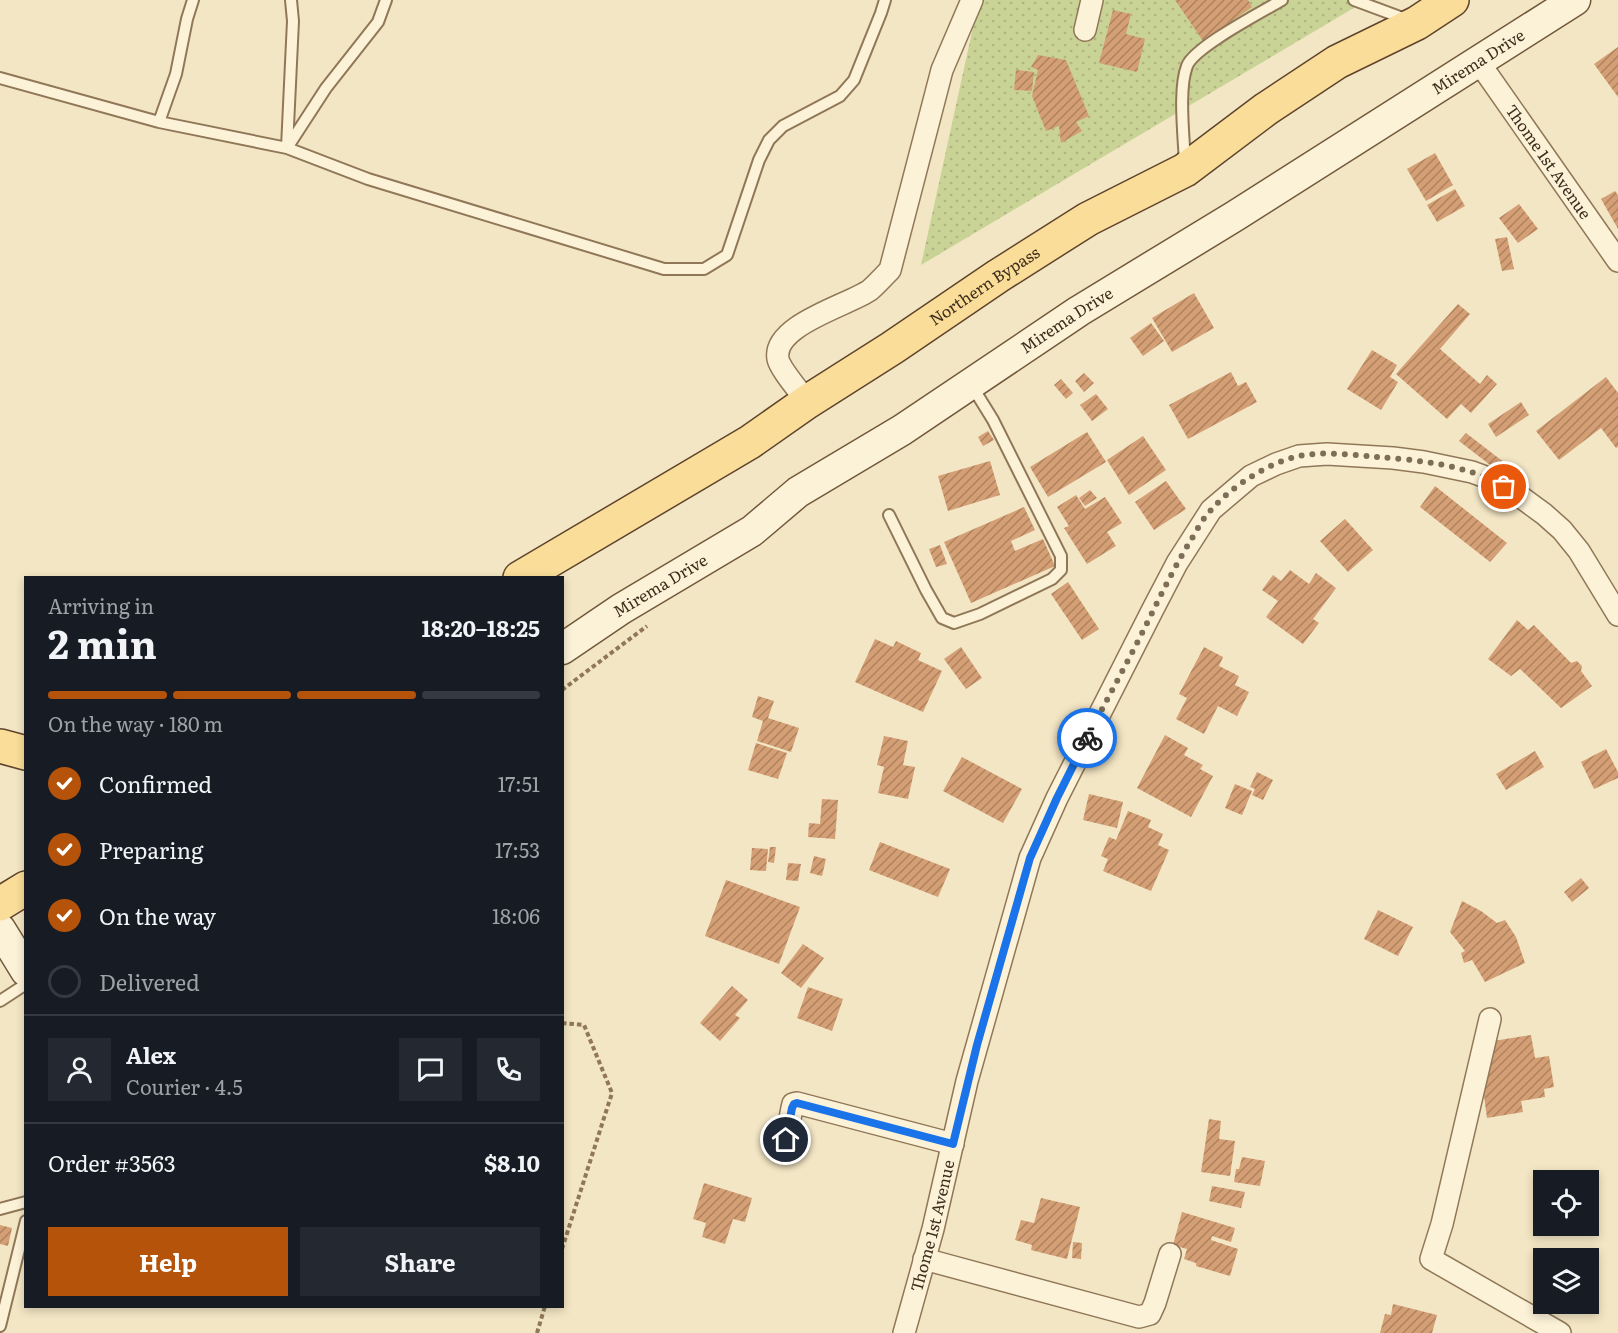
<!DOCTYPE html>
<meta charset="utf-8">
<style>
:root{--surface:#171b24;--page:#242831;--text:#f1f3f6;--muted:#9ea1a6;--line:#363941;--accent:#b45309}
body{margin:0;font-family:Literata,serif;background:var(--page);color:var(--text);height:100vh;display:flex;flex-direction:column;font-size:22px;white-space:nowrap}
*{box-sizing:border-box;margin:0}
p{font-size:20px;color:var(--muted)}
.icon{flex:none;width:33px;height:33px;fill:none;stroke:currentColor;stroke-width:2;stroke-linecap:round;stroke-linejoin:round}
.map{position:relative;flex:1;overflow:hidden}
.details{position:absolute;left:24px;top:576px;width:540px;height:732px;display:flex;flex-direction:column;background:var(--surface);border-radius:0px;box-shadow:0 3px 9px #0003}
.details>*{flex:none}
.tools{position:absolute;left:1533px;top:1170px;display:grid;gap:12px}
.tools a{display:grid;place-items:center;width:66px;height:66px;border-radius:0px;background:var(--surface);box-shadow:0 3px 9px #0003;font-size:30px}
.pin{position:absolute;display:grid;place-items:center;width:51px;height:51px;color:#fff;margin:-26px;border:3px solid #fff;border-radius:50%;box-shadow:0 2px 6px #0007}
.courier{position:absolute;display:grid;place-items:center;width:60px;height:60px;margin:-30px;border:4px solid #1a73e8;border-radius:50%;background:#fff;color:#222;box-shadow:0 2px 8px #0007}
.overview em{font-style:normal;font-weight:700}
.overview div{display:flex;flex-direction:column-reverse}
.overview{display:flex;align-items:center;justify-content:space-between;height:102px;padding:0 24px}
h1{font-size:39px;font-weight:700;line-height:45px}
.bar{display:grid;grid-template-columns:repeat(4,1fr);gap:9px 6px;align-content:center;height:72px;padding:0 24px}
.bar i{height:8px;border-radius:4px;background:var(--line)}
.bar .selected{background:var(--accent)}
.bar p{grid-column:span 4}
.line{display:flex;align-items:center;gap:15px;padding:0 24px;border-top:2px solid var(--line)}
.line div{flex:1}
.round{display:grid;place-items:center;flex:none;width:63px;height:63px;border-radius:0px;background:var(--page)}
ol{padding:0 24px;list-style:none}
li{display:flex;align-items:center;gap:18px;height:66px}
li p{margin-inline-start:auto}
li .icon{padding:6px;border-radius:50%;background:var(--accent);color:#fff;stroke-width:4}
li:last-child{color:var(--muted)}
li i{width:33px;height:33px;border:3px solid var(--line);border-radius:50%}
.primary-button{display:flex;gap:12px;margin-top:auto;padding:12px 24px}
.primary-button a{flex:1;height:69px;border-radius:0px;background:var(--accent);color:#fff;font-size:24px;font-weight:700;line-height:69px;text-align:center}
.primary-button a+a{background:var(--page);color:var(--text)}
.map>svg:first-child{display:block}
</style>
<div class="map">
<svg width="1618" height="1333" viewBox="0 0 1618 1333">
<defs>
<pattern id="green-dots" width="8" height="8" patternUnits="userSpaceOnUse" patternTransform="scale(1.5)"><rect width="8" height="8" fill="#cad396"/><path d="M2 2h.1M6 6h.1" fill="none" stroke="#afb581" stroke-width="1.8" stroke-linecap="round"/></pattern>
<pattern id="building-hatch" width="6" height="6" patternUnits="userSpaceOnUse" patternTransform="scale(1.5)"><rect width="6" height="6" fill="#d59f75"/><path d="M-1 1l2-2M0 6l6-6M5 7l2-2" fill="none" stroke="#ae825f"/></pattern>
</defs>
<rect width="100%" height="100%" fill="#f3e6c4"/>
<path fill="url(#green-dots)" d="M 979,0 L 1367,0 L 921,265 Z"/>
<path fill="url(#building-hatch)" d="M 1175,0 L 1248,0 L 1252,7 L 1203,41 Z
M 1113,10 L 1131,14 L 1126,34 L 1145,39 L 1137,72 L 1099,63 Z
M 1618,47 L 1618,97 L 1594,64 Z
M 1038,55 L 1066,60 L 1089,116 L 1076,122 L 1082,131 L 1061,143 L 1059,126 L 1046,131 L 1032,96 L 1038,70 L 1031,67 Z
M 1016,70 L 1034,72 L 1032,91 L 1014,90 Z
M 1435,153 L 1453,185 L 1426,201 L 1407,169 Z
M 1455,189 L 1465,206 L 1437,222 L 1427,205 Z
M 1615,191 L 1618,195 L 1618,229 L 1601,199 Z
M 1519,204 L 1538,229 L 1518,243 L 1499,218 Z
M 1507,237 L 1514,269 L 1502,271 L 1495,239 Z
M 1194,293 L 1214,328 L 1172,352 L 1152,318 Z
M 1458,304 L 1470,314 L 1440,349 L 1480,384 L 1487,375 L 1497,384 L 1471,413 L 1461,404 L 1447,419 L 1396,374 Z
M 1151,323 L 1164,341 L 1143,356 L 1130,338 Z
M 1372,350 L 1397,365 L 1390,377 L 1398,382 L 1381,410 L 1347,389 Z
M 1231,372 L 1238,386 L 1246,382 L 1257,402 L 1188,439 L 1169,405 Z
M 1084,373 L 1094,383 L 1084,392 L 1075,381 Z
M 1606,377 L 1618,393 L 1618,447 L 1616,448 L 1601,428 L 1559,460 L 1536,431 Z
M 1061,379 L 1073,393 L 1066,399 L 1054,385 Z
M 1096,394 L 1108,409 L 1092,421 L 1080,405 Z
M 1521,402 L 1529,415 L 1496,437 L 1488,424 Z
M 988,431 L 994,440 L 983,446 L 978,437 Z
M 1087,432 L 1106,462 L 1048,497 L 1030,467 Z
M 1466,433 L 1514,470 L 1507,478 L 1459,441 Z
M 1143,436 L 1166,470 L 1129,495 L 1107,460 Z
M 990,461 L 1000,495 L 948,511 L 938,476 Z
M 1166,481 L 1186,509 L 1154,530 L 1135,502 Z
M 1435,486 L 1507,543 L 1490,562 L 1420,507 Z
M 1090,490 L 1097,498 L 1085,506 L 1079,498 Z
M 1076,495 L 1085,509 L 1105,497 L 1122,523 L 1107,532 L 1116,546 L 1087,564 L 1064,528 L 1069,526 L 1057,507 Z
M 1024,507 L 1035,530 L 1011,541 L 1015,551 L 1043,539 L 1055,566 L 971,603 L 944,542 Z
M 1345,519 L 1373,550 L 1348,572 L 1320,541 Z
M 940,545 L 947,564 L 936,567 L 929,549 Z
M 1290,570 L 1309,584 L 1316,573 L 1336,588 L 1313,619 L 1319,623 L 1303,644 L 1266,617 L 1278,601 L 1262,590 L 1273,575 L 1281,581 Z
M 1068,582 L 1099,629 L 1082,640 L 1051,594 Z
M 1517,620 L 1528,630 L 1534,625 L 1571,663 L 1577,661 L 1582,666 L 1581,671 L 1592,686 L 1561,708 L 1520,669 L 1511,676 L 1488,659 Z
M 875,639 L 893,647 L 896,641 L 921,653 L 918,660 L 942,671 L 923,712 L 855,682 Z
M 961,647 L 982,678 L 966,689 L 944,659 Z
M 1204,647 L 1223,657 L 1219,666 L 1239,676 L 1235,685 L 1249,692 L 1237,716 L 1218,706 L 1204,734 L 1176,719 L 1187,698 L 1179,694 Z
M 758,696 L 774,701 L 768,718 L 799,728 L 791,752 L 757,741 L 763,721 L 752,717 Z
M 1165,735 L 1188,748 L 1184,755 L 1203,765 L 1200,769 L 1213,776 L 1191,817 L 1137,788 Z
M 884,736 L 908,741 L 903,765 L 915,767 L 908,799 L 878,793 L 884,767 L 877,765 Z
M 756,743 L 787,753 L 778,779 L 748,770 Z
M 1606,749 L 1618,772 L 1618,778 L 1594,789 L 1581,762 Z
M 1535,751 L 1544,767 L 1506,790 L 1496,774 Z
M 962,757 L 1022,789 L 1003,823 L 943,791 Z
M 1257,772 L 1273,780 L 1263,800 L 1252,795 L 1255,789 L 1250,787 Z
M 1235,784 L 1252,791 L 1242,815 L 1225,808 Z
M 1089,794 L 1123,802 L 1117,828 L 1083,820 Z
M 822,799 L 838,800 L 835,839 L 808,837 L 809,823 L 820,824 Z
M 1128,811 L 1151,820 L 1148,827 L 1163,834 L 1158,845 L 1169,850 L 1151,891 L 1103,871 L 1108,859 L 1101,856 L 1109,837 L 1116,840 Z
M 880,842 L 950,869 L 938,897 L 869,870 Z
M 770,847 L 776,847 L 774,863 L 768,862 Z
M 752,848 L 768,849 L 766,871 L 750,870 Z
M 814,856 L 826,859 L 822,876 L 810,873 Z
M 788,863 L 801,864 L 798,881 L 786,880 Z
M 1581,878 L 1589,888 L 1572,902 L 1564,892 Z
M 726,880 L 800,907 L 779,964 L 705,936 Z
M 1462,901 L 1481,911 L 1497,923 L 1505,920 L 1516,937 L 1525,963 L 1485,982 L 1472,960 L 1464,963 L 1461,953 L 1465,951 L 1450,932 Z
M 1378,910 L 1413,927 L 1398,956 L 1364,939 Z
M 803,944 L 824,958 L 801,988 L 781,973 Z
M 732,986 L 748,1000 L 735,1015 L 740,1018 L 720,1041 L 700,1023 Z
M 808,987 L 843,999 L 832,1031 L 797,1018 Z
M 1531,1035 L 1535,1058 L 1549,1056 L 1554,1087 L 1544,1089 L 1545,1097 L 1521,1101 L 1523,1112 L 1487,1118 L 1484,1096 L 1479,1097 L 1477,1084 L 1487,1083 L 1483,1065 L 1491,1064 L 1487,1042 Z
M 1209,1119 L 1221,1121 L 1219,1139 L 1235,1141 L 1230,1176 L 1201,1172 Z
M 1242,1157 L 1265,1161 L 1260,1186 L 1234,1182 L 1236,1169 L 1239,1169 Z
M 704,1183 L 752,1198 L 745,1222 L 733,1219 L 725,1244 L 702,1237 L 706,1223 L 693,1219 Z
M 1212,1186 L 1245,1192 L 1241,1208 L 1209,1201 Z
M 1041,1198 L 1080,1207 L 1067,1259 L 1031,1250 L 1032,1245 L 1015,1240 L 1021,1220 L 1034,1223 Z
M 1182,1212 L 1235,1228 L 1231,1242 L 1212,1236 L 1211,1240 L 1238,1249 L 1230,1276 L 1196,1266 L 1196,1263 L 1184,1259 L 1187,1249 L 1173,1245 Z
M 0,1225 L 12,1228 L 8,1246 L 0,1244 Z
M 1073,1242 L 1082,1243 L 1081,1259 L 1072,1258 Z
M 1393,1304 L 1437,1315 L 1432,1333 L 1380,1333 L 1385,1314 L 1391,1315 Z"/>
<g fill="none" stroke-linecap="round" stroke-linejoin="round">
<g stroke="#907758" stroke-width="14">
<path id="lane" d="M 1354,0 L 1408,20
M 0,78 L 159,122 L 287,148 L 368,179 L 664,269 L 704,269 L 727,255 L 759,160 L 769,140 L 783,126 L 840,96 L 854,80 L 881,13 L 885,0
M 159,122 L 176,74 L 187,19 L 193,0
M 287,147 L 293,21 L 291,0
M 287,148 L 326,88 L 378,22 L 386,0
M 1185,164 C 1184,137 1178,89 1187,66 C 1194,47 1262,12 1282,0
M 889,515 L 926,590 L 942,618 L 954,623 L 980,614 L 1052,579 L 1061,570 L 1061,556 L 993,420 L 972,386
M 0,1001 L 26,984
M 0,1209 L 26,1202
M 0,1326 L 26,1221"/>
</g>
<g stroke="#907758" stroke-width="24">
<g id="street">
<path d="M 1085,30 L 1092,0"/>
<path id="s1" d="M 1478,61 L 1618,261"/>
<path d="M 807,402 C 801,393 780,369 778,359 C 772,325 849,305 870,290 C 877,284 884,276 890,270 L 942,70 L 972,0"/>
<path d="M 1490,1019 L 1442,1224 L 1431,1259 L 1560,1333"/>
<path d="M 786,1140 L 792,1108 L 793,1104 L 797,1103 L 953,1144"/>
<path d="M 924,1259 L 1139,1317 L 1150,1314 L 1155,1303 L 1170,1254"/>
<path id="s2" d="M 904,1333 L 933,1229 L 967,1081 L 1030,858 L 1057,798 L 1153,609 L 1177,563 L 1211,510 L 1251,476 L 1276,464 L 1299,456 L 1327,454 L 1393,458 L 1424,462 L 1472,472 L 1491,479 L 1518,495 L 1544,514 L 1562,530 L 1579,551 L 1618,615"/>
</g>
</g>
<g stroke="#72583b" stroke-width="33">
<g id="secondary">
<path id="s3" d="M 562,649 L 621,609 L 752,531 L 798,492 L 902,430 L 1079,311 L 1235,216 L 1575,0"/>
<path d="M 0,929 L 26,971"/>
</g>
</g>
<g stroke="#5e442c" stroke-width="36">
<g id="primary">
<path id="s4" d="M 520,578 L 750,442 L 807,402 L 892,348 L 998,276 L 1088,219 L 1185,170 L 1266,109 L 1337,62 L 1417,23 L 1452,0"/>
<path d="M 0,746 L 26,753"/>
<path d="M 0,904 L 26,888"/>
</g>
</g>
<path stroke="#907758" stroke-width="4" stroke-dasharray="4.5 3" stroke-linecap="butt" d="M 562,690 L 647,626
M 562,1023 L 584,1025 L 612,1093 L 562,1249
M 537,1333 L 545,1306"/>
<use href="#lane" stroke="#fcf2d8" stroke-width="10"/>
<use href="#street" stroke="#fcf2d8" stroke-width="21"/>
<use href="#secondary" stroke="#fcf2d8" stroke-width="30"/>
<use href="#primary" stroke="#fadd98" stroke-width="33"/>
</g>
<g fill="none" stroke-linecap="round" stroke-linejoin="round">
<path stroke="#7d6e57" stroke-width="6" stroke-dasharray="0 10.8" d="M 1087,738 C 1103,707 1120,676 1136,645 C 1154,610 1170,574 1191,540 C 1197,530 1203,518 1211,510 C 1232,486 1268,463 1299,456 C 1324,451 1352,455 1377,457 C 1418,460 1469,465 1504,487"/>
<path stroke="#1a73e8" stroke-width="8" d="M 786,1140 L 792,1108 L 794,1104 L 797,1103 L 953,1144 L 977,1045 L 1030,858 L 1057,798 L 1087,738"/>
</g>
<g text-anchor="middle" stroke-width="6" stroke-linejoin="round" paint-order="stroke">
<g font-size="16" fill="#3e2e1d" stroke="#f9efd4">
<text dy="6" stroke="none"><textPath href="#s3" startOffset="1089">Mirema Drive</textPath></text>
<text dy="6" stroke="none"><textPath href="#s1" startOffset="123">Thome 1st Avenue</textPath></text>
<text dy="6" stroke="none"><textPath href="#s4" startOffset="549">Northern Bypass</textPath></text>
<text dy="6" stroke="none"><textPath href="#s3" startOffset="603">Mirema Drive</textPath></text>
<text dy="6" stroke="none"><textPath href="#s3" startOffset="117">Mirema Drive</textPath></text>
<text dy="6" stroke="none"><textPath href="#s2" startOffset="111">Thome 1st Avenue</textPath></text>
</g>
</g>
</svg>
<div class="tools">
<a><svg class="icon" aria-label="locate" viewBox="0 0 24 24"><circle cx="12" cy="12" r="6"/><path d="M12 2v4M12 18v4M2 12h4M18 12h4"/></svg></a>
<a><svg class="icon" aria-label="layers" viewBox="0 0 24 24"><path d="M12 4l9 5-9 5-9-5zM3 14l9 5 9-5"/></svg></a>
</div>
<div class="pin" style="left:1504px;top:487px;background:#ea580c"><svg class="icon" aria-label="bag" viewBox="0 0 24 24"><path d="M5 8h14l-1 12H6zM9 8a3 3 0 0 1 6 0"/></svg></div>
<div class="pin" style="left:786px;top:1140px;background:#1f2937"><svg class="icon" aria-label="home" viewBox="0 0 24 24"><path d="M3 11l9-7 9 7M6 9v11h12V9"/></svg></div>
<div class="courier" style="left:1087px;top:738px"><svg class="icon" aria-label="bike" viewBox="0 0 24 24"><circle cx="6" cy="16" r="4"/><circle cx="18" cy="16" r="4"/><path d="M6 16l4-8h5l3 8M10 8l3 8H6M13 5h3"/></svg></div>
<section class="details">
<div class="overview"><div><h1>2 min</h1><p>Arriving in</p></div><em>18:20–18:25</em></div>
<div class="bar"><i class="selected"></i><i class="selected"></i><i class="selected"></i><i></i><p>On the way · 180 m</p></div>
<ol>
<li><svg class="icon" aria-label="check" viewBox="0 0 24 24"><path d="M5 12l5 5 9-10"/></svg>Confirmed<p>17:51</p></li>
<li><svg class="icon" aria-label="check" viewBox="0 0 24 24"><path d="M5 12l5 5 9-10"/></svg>Preparing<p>17:53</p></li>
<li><svg class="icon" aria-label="check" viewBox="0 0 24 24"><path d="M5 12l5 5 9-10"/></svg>On the way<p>18:06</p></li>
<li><i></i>Delivered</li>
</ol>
<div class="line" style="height:108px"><a class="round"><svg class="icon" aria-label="person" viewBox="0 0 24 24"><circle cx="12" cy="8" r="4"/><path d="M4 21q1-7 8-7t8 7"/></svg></a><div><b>Alex</b><p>Courier · 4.5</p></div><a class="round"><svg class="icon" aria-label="chat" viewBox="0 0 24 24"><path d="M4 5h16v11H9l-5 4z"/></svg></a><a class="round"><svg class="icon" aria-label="phone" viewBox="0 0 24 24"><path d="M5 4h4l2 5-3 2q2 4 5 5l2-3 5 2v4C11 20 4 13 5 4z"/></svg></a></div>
<div class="line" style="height:78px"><div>Order #3563</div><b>$8.10</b></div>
<div class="primary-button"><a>Help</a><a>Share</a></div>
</section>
</div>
